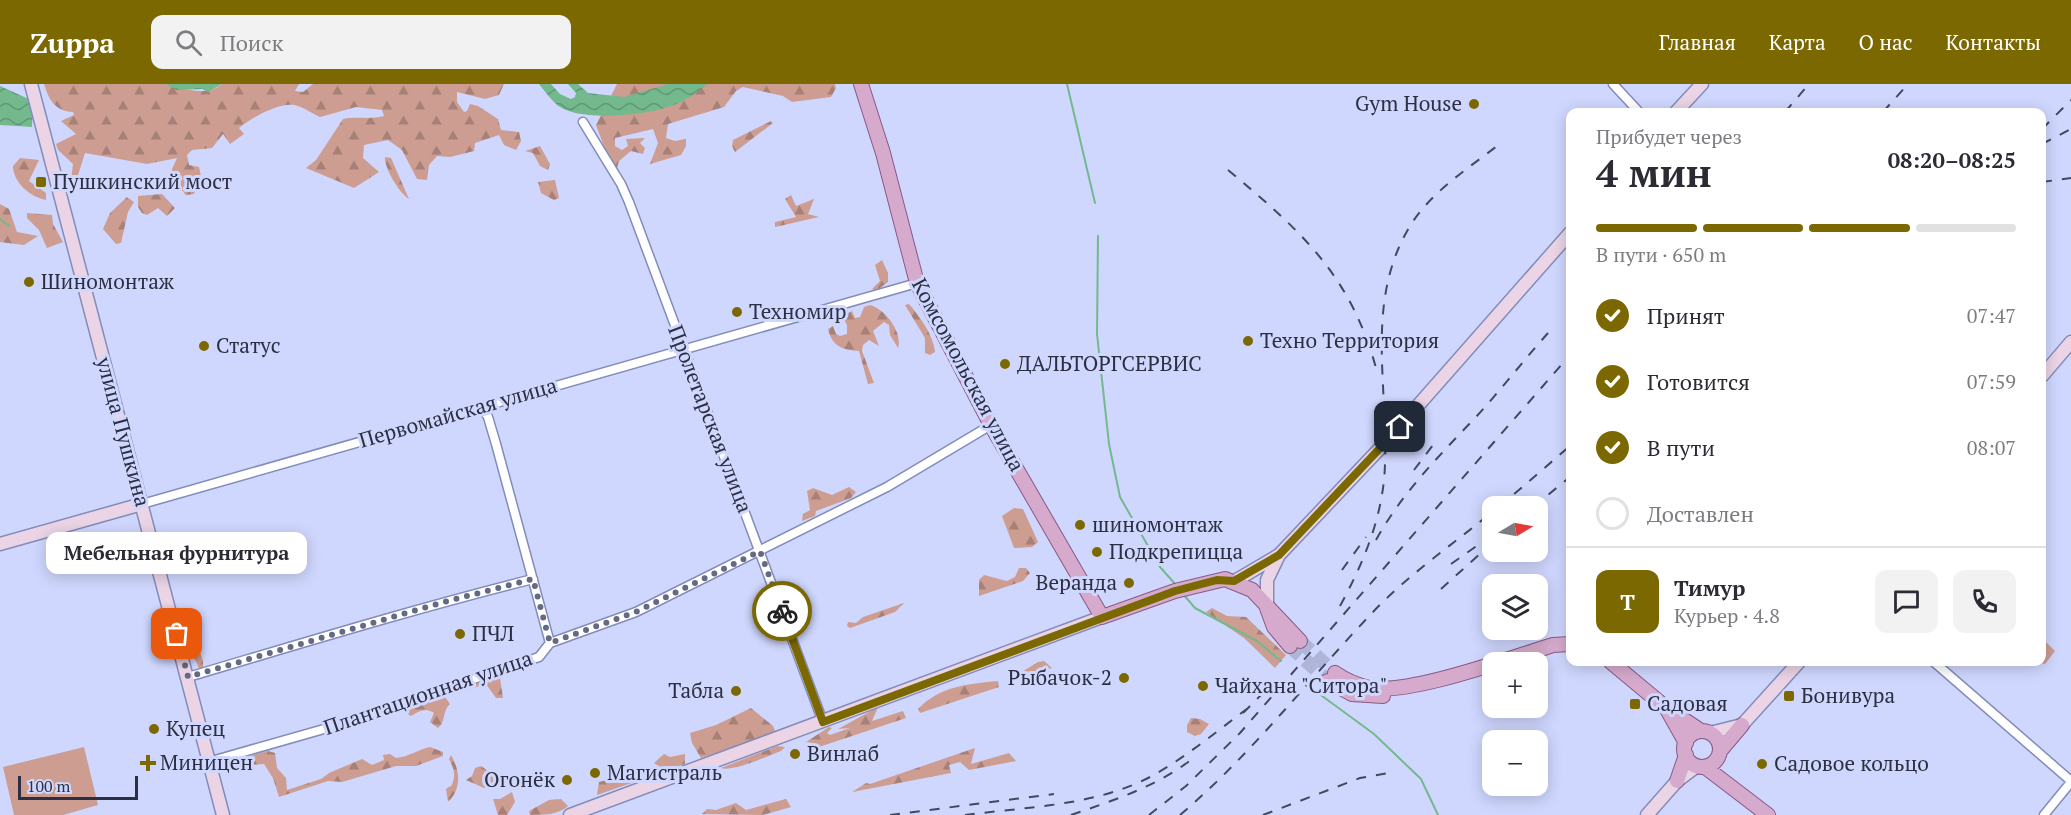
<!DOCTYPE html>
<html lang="ru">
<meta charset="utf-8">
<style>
:root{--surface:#fff;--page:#f2f2f3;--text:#2b2b33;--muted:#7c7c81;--line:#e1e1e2;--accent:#7c6800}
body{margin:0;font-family:"PT Serif",serif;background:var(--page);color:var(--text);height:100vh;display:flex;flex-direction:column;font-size:22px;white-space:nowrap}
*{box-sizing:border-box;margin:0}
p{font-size:20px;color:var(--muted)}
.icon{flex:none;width:33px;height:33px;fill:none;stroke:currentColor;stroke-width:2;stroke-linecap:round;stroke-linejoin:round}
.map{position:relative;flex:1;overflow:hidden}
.panel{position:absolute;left:1566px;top:24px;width:480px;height:558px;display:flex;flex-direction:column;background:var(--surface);border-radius:12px;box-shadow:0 3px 15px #0003}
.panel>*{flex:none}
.needle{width:39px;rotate:80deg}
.controls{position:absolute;left:1482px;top:412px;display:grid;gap:12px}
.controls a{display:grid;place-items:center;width:66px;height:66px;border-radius:12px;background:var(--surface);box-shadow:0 3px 15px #0003;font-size:30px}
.scale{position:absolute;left:18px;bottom:15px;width:120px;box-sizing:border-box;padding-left:6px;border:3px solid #2b2f41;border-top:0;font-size:16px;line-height:21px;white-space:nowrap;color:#2b2f41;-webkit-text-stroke:4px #cfd7fe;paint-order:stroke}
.pin{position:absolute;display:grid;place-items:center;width:51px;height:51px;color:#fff;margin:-26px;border-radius:12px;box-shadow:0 3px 9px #0006}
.courier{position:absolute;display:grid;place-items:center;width:60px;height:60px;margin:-30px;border:4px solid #7c6800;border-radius:50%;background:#fff;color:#222;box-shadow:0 2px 8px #0007}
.bubble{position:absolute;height:42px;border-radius:12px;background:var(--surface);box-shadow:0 3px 15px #0003;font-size:20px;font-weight:800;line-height:42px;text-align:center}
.summary em{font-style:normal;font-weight:800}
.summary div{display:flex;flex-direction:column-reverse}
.summary{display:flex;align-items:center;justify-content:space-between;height:102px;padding:0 30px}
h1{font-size:39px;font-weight:800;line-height:45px}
.bar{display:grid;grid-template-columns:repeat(4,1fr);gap:9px 6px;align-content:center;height:72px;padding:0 30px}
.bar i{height:8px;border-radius:4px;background:var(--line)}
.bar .selected{background:var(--accent)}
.bar p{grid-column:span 4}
.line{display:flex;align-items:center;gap:15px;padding:0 30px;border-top:2px solid var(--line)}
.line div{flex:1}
.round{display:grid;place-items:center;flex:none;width:63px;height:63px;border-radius:12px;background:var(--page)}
ol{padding:0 30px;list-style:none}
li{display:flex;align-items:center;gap:18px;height:66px}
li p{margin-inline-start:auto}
li .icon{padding:6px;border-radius:50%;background:var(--accent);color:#fff;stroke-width:4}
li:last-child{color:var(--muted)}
li i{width:33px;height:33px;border:3px solid var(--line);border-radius:50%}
header{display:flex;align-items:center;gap:36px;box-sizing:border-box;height:84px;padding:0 30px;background:var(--accent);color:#fff}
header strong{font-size:28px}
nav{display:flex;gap:33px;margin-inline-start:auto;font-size:21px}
.search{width:420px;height:54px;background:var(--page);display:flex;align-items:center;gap:15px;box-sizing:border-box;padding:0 21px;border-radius:12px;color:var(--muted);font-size:22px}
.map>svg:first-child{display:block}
</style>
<header>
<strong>Zuppa</strong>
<div class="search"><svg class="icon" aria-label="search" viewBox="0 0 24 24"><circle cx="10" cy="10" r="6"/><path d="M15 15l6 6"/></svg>Поиск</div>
<nav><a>Главная</a><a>Карта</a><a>О нас</a><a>Контакты</a></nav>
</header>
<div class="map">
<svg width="2071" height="731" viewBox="0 0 2071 731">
<defs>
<pattern id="forest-firs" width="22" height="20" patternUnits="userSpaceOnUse" patternTransform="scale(1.5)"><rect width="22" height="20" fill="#cd9d91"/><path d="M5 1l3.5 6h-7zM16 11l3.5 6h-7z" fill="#a78078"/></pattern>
<pattern id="water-waves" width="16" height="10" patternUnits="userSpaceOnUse" patternTransform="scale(1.5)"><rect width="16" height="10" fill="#73b98d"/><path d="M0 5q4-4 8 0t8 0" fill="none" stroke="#5f9775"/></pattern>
</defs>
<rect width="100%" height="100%" fill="#cfd7fe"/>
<path fill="url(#forest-firs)" d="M 44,0 L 166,0 C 182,5 208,13 222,0 L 299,0 L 295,7 L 303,8 L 313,0 L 504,0 L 499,11 L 485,15 L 457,8 L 457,18 L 464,28 L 467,27 L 470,20 L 478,22 L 498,35 L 501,46 L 519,48 L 521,57 L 516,66 L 504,61 L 499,51 L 475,59 L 474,67 L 450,73 L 437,72 L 429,81 L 427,96 L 417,95 L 402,66 L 388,56 L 364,61 L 363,74 L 379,88 L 354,104 L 306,84 L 316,76 L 343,35 C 358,32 369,36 384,32 L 382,26 L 356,23 L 320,33 C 313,30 305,24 298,22 C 282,16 251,34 239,44 L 244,50 L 230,60 L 223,50 L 212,64 L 192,66 L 187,71 L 189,81 L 199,83 L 201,92 L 194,110 L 186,111 L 172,95 L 172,85 L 177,74 L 147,80 L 85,69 L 72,110 L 70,105 L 73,80 L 58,66 L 56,60 L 76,50 L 61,37 L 74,31 L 73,28 C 55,27 49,16 44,0 Z
M 617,0 L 835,0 L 836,4 L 831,13 L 792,18 L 783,12 L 743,3 L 736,7 L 724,23 L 668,40 L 666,54 L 675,57 L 686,55 L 686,62 L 681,71 L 650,80 L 658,59 L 653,45 L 615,54 L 615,62 L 622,66 L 628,62 L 626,55 L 645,54 L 640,59 L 645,64 L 643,70 L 631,67 L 619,77 L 617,84 L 606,68 L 596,41 Z
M 771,37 L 773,39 L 735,68 L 732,62 L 733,56 Z
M 540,62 L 550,80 L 548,86 L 540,82 L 533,69 L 525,67 Z
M 385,73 L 391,74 L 409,115 C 400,110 384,84 385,73 Z
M 20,74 L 39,76 L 29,97 L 46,109 L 46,116 C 30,113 13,98 13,82 Z
M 555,96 L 559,114 L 554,116 L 541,109 L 538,98 Z
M 162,110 L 175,124 L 167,132 L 158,124 L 147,131 L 142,129 L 138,123 L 138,112 Z
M 791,111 L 796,122 L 814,115 L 808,130 L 819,133 L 775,143 L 775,138 L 796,133 L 785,115 Z
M 127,113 L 134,118 L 128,128 L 121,159 L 116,160 L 103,145 L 110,129 Z
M 0,120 L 9,125 L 17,148 L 38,152 L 24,161 L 0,158 Z
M 27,129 L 52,131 L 53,140 L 63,158 L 47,164 L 39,146 L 27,134 Z
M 882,176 L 888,189 L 888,198 L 876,207 L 872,205 L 880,197 L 875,181 Z
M 909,220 C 920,233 933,250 935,268 L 930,271 L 925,269 L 925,254 L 905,221 Z
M 870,221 C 885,225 903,248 898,264 L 890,251 L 889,241 L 884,238 L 873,247 L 879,262 L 869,256 L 863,261 L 862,267 L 874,299 L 868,300 L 859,267 C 842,266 832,262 828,245 L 833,242 L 836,250 L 840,252 L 847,250 L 847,241 L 842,232 L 852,227 L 855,234 L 860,233 L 864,223 Z
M 849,403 L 856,408 L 851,414 L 816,427 L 815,432 L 802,437 L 803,430 L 810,426 L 807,407 L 813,404 L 832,411 Z
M 1014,424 L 1023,425 L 1038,458 L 1032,463 L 1014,464 L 1002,432 Z
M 1019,484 L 1026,484 L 1030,489 L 1023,497 L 979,512 L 979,496 L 984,491 L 1007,497 L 1015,493 Z
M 904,519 L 895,528 L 850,544 L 847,542 L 848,538 L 856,539 L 863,533 Z
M 1212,524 L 1227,532 L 1246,533 L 1286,571 L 1275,584 L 1244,554 L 1206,528 Z
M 186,532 L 189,534 L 203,577 L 203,586 L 200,587 L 196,577 L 185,564 L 181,537 Z
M 1044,577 L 1052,584 L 1021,592 L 1020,589 L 1038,578 Z
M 494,593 L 500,594 L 503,614 L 496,614 L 486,600 L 457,609 L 455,607 Z
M 998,597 L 999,603 L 920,629 L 918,625 C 940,602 968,600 998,597 Z
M 445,613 L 450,620 C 442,627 446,638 438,644 L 430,638 L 434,629 C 426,623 419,627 411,632 L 401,626 Z
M 878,623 L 872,637 L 903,627 L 906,634 L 816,664 L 813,659 L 806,658 L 829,643 L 832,644 L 827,649 L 830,651 L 850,644 L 838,645 Z
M 751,624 L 773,642 L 776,649 L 701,674 L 692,659 L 690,649 L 716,641 Z
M 1191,634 L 1200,635 L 1209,640 L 1201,650 L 1195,652 L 1187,648 L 1187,641 Z
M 777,662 L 785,663 L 781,667 C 768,672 733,688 721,684 Z
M 430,663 L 443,668 L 443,672 L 416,682 L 396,682 L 342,698 L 328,697 L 279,713 L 273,694 L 264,680 L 249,681 L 246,673 L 268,667 L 275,669 L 277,684 L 286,694 L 287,706 L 321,695 L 329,689 L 362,675 L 372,681 L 384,676 L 383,671 L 390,670 L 396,674 C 409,673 417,666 430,663 Z
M 975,664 L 971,680 L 1009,669 L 1016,677 L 969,686 L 960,678 L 949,681 L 951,689 L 852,708 L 866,699 L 870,700 Z
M 664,670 L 670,673 L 685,670 L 685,680 L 665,686 L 654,679 Z
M 451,671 C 460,686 462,705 448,718 L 446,705 L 452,701 C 456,690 454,685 449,675 Z
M 481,682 L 491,689 L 494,696 L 490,702 L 484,704 L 466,696 L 472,692 L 475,684 Z
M 626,688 L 634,689 L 640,696 L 597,711 L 599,698 L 623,692 Z
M 512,708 L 515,718 L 507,731 L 498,731 L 493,715 L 500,715 Z
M 561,715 L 568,722 C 558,731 543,731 530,731 L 529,727 L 549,716 Z
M 786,715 L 791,723 L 763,731 L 702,730 L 707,725 L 716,726 L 736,719 L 746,726 Z"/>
<path fill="#cd9d91" d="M 2042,554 L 2055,567 L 2045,580 L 2038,578 L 2042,578 Z
M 84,663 L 98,721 L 63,731 L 14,731 L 3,683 Z"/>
<path fill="url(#water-waves)" d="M 166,0 L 222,0 L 208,8 L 202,5 L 177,6 Z
M 539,0 L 551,0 L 560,10 L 571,15 L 575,13 L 576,9 L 568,0 L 578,0 L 588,9 L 624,13 L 668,0 L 707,0 C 697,9 685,17 671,22 C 647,31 573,40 554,18 C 549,13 544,6 539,0 Z
M 0,2 L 33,17 L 32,43 L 0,41 Z"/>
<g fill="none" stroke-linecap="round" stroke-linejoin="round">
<path stroke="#73b98d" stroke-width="2" d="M 1067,0 L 1095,119
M 0,135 L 9,142
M 1098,152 L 1097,250 L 1109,360 L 1120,413 L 1160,483 L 1176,501
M 1183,510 L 1195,524 L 1257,557 L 1281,577
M 1314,606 L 1374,650 L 1421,695 L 1438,731"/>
<path stroke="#aeb5d8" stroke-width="14" stroke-dasharray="14 7" stroke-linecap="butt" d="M 1300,557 L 1335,589
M 1290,562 L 1328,597"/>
<g stroke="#838cb9" stroke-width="11">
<path id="street" d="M 1613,0 L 1639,28
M 583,38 L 621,100 L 629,118 L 823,638
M 481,322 L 488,333 L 496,360 L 550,559
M 142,420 L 917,199
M 1934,578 L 2071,697
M 188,593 C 303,559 417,524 533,495
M 208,678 L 331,643 L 539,573 L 550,559 L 636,528 L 887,403 L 991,341
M 2044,731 L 2071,698"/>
</g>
<g stroke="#838cb9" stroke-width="15">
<path id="secondary" d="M 31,0 L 223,731
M 1676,28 L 1702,0
M 2042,292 L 2071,258
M 0,460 L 142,420
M 1235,497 L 1279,471 L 1385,359 L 1570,149
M 1267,519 L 1267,496 L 1279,471
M 1710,649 L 1742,641 L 1799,578
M 570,731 L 1102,533
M 1647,731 L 1677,697 L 1697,682"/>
</g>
<g stroke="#885a85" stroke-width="16">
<path id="primary" d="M 861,0 L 883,69 L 917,199 L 991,341 L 1102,533 L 1175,507 L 1225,495 L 1252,506 L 1300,557
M 1267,524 L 1274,543 L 1290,562
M 1611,578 L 1665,623 L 1701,647
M 1335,589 C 1345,596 1357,601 1369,604 C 1410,611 1510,574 1553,561 L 1570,560
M 1328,597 L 1352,610 L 1383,612
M 1668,627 L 1686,659
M1684 665a18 18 0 1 1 36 0a18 18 0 1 1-36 0Z
M 1720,667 L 1742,641
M 1705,683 L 1768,731
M 1677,697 L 1686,671"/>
</g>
<use href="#street" stroke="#fff" stroke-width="8"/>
<use href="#secondary" stroke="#ead4e6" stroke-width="12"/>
<use href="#primary" stroke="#d6aacc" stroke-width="14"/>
<path stroke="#44485e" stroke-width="2" stroke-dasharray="10 10" stroke-linecap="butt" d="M 1785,28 L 1809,0
M 1883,28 L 1908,0
M 2042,45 L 2071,16
M 2042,60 L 2071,45
M 1228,86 C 1300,146 1350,190 1376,284
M 2042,98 L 2071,94
M 1414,386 L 1433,361
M 1499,423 L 1570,362
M 1533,423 L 1570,393
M 1376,456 C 1402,409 1438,373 1475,334 C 1500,307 1523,277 1548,249
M 1451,480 L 1485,456
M 1342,486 L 1366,453
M 1441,505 L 1492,459
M 1340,522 C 1364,478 1384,430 1385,379 C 1388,299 1365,216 1410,142 C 1431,108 1466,86 1497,62
M 1243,629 L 1275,597
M 890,731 L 1054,710
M 965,731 C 1025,723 1095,722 1150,693 C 1185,674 1216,648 1248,624
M 1071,731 C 1114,716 1156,703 1192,675
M 1149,731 L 1186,702 L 1240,649 L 1570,271
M 1180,731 C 1252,670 1308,596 1373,528 C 1408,491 1452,461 1492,428
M 1263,731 L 1360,694 L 1388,689"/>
</g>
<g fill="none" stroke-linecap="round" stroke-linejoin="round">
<path stroke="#646a83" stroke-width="6" stroke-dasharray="0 10.8" d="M 177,550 L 188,593 L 444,518 L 533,495 L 550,559 L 636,528 L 760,467 L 782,527"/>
<path stroke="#7c6800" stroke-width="8" d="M 782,527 L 823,638 L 1175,507 L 1217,496 L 1234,497 L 1279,471 L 1400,343"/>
</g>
<g fill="#7c6800" stroke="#cfd7fe" stroke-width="2">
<circle cx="1474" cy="20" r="6"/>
<rect x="35" y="92" width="12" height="12" rx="3"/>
<circle cx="29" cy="198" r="6"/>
<circle cx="737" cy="228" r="6"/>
<circle cx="1248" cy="257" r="6"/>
<circle cx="204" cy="262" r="6"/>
<circle cx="1005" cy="280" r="6"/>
<circle cx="1080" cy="441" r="6"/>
<circle cx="1097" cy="468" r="6"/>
<circle cx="1129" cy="499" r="6"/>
<circle cx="460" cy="550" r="6"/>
<circle cx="1124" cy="594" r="6"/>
<circle cx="1203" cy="602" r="6"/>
<circle cx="736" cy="607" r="6"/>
<rect x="1783" y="606" width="12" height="12" rx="3"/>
<rect x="1629" y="614" width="12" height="12" rx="3"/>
<circle cx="154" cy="645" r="6"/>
<circle cx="795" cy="670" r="6"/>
<path d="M145 670h6v6h6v6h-6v6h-6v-6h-6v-6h6z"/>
<circle cx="1762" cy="680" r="6"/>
<circle cx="595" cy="689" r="6"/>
<circle cx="567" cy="696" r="6"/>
</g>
<g text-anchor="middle" stroke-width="6" stroke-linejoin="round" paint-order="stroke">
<g font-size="21" fill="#2b2f41" stroke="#cfd7fe" text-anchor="start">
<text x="1462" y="27" text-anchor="end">Gym House</text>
<text x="53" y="105">Пушкинский мост</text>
<text x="41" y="205">Шиномонтаж</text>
<text x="749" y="235">Техномир</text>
<text x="1260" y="264">Техно Территория</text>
<text x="216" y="269">Статус</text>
<text x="1017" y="287">ДАЛЬТОРГСЕРВИС</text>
<text x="1092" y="448">шиномонтаж</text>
<text x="1109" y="475">Подкрепицца</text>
<text x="1117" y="506" text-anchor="end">Веранда</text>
<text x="472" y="557">ПЧЛ</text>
<text x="1112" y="601" text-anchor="end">Рыбачок-2</text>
<text x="1215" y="609">Чайхана "Ситора"</text>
<text x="724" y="614" text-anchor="end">Табла</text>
<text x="1801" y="619">Бонивура</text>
<text x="1647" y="627">Садовая</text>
<text x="166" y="652">Купец</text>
<text x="807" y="677">Винлаб</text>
<text x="160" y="686">Миницен</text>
<text x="1774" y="687">Садовое кольцо</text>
<text x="607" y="696">Магистраль</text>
<text x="555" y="703" text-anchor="end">Огонёк</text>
</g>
<g font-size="21" fill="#2b2f41" stroke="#cfd7fe">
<text transform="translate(968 291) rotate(62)" y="7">Комсомольская улица</text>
<text transform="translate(458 329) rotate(-16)" y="7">Первомайская улица</text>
<text transform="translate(710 335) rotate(69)" y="7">Пролетарская улица</text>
<text transform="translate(123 348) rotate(75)" y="7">улица Пушкина</text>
<text transform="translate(428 609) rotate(-19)" y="7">Плантационная улица</text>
</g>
</g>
</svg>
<div class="controls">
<a><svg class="needle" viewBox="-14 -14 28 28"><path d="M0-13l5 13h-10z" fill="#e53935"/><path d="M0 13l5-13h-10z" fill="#7c7c81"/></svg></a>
<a><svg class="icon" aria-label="layers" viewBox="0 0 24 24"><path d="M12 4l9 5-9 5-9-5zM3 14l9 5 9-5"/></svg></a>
<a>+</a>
<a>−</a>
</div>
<div class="scale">100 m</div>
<div class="pin" style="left:177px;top:550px;background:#ea580c"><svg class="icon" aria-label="bag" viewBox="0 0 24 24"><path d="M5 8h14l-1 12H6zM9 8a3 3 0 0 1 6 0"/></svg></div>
<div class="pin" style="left:1400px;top:343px;background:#1f2937"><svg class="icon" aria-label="home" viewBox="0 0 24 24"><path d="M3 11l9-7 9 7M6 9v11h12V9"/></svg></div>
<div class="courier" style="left:782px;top:527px"><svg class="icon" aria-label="bike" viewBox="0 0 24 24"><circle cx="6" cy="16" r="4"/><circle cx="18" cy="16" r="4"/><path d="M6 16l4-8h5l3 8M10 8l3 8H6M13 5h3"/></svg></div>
<div class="bubble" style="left:46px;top:448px;width:261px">Мебельная фурнитура</div>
<section class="panel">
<div class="summary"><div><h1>4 мин</h1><p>Прибудет через</p></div><em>08:20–08:25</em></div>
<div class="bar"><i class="selected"></i><i class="selected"></i><i class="selected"></i><i></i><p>В пути · 650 m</p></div>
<ol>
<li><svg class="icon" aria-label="check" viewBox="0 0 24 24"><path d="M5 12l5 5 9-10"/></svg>Принят<p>07:47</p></li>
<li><svg class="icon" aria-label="check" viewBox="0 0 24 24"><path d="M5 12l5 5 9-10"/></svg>Готовится<p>07:59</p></li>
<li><svg class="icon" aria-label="check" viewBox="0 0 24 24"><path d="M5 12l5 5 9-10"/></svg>В пути<p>08:07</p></li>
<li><i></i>Доставлен</li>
</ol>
<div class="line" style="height:108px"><b class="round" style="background:var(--accent);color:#fff">Т</b><div><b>Тимур</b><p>Курьер · 4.8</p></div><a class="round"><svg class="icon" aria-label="chat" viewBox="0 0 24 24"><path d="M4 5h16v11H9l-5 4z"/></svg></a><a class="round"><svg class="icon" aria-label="phone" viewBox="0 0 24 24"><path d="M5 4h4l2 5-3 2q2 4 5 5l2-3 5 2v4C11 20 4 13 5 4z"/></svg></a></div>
</section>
</div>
